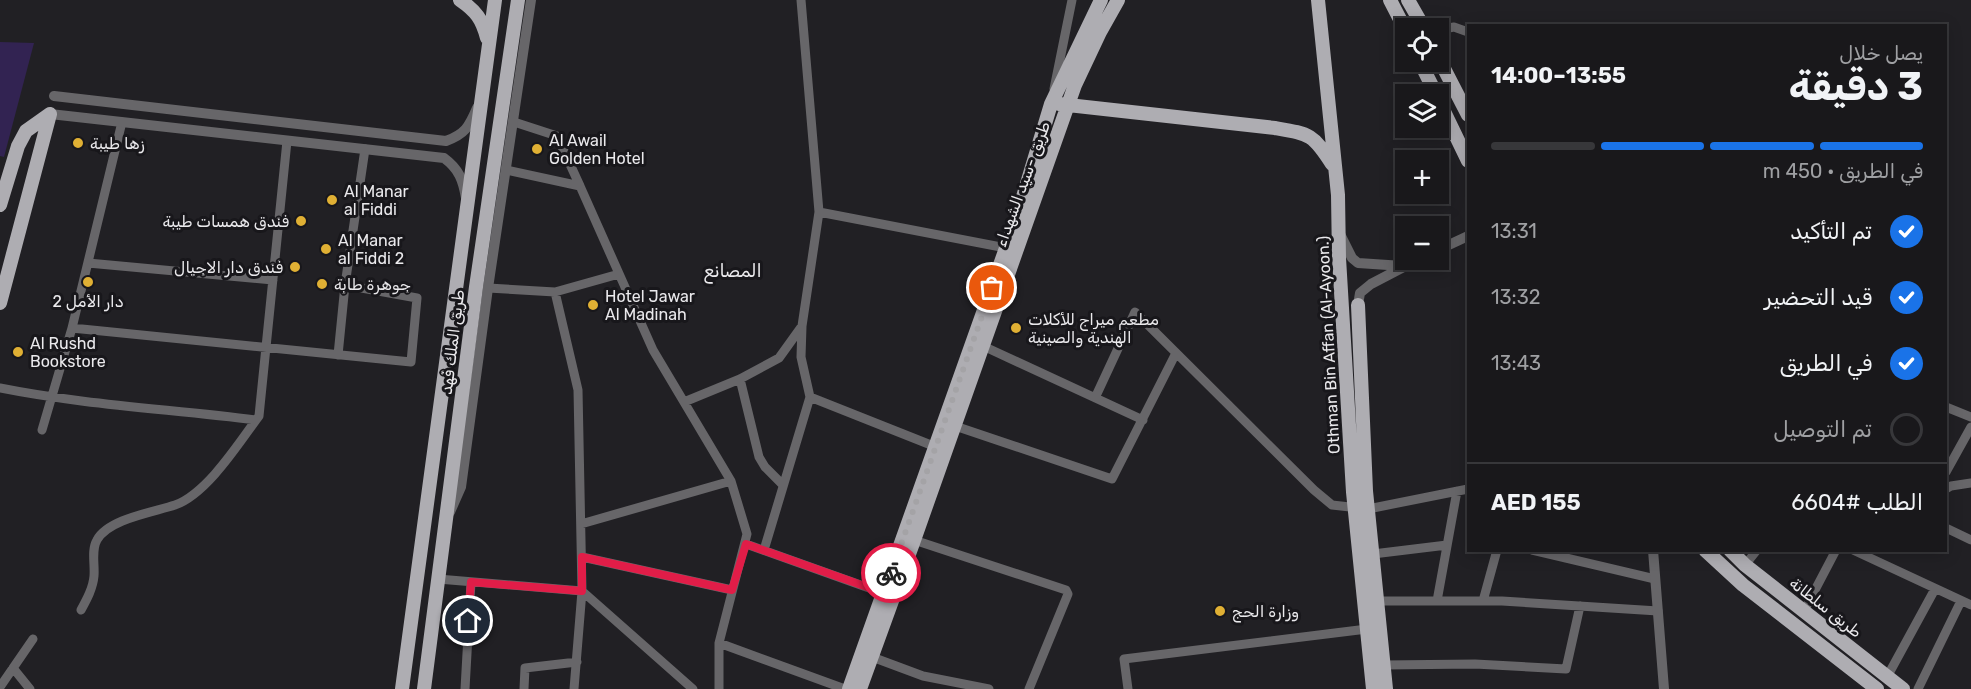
<!DOCTYPE html>
<html lang="ar">
<meta charset="utf-8">
<style>
:root{--surface:#19181b;--page:#262528;--text:#f1f3f6;--muted:#9fa0a3;--line:#37373a;--accent:#1a73e8}
body{margin:0;font-family:Rubik,Cairo,sans-serif;background:var(--page);color:var(--text);direction:rtl;height:100vh;display:flex;flex-direction:column;font-size:22px;white-space:nowrap}
*{box-sizing:border-box;margin:0}
p{font-size:20px;color:var(--muted)}
.icon{flex:none;width:33px;height:33px;fill:none;stroke:currentColor;stroke-width:2;stroke-linecap:round;stroke-linejoin:round}
.map{position:relative;flex:1;overflow:hidden;direction:ltr}
.details{position:absolute;left:1467px;top:24px;width:480px;height:528px;display:flex;flex-direction:column;background:var(--surface);border-radius:0px;box-shadow:0 3px 15px #0003,0 0 0 2px var(--line);direction:rtl}
.details>*{flex:none}
.buttons{position:absolute;left:1395px;top:18px;display:grid;gap:12px}
.buttons a{display:grid;place-items:center;width:54px;height:54px;border-radius:0px;background:var(--surface);box-shadow:0 3px 15px #0003,0 0 0 2px var(--line);font-size:30px}
.pin{position:absolute;display:grid;place-items:center;width:51px;height:51px;color:#fff;margin:-26px;border:3px solid #fff;border-radius:50%;box-shadow:0 2px 6px #0007}
.courier{position:absolute;display:grid;place-items:center;width:60px;height:60px;margin:-30px;border:4px solid #e11d48;border-radius:50%;background:#fff;color:#222;box-shadow:0 2px 8px #0007}
.headline em{font-style:normal;font-weight:700}
.headline div{display:flex;flex-direction:column-reverse}
.headline{display:flex;align-items:center;justify-content:space-between;height:102px;padding:0 24px}
h1{font-size:39px;font-weight:700;line-height:45px}
.bar{display:grid;grid-template-columns:repeat(4,1fr);gap:9px 6px;align-content:center;height:72px;padding:0 24px}
.bar i{height:8px;border-radius:4px;background:var(--line)}
.bar .on{background:var(--accent)}
.bar p{grid-column:span 4}
.line{display:flex;align-items:center;gap:15px;padding:0 24px;border-top:2px solid var(--line)}
.line div{flex:1}
ol{padding:0 24px;list-style:none}
li{display:flex;align-items:center;gap:18px;height:66px}
li p{margin-inline-start:auto}
li .icon{padding:6px;border-radius:50%;background:var(--accent);color:#fff;stroke-width:4}
li:last-child{color:var(--muted)}
li i{width:33px;height:33px;border:3px solid var(--line);border-radius:50%}
.map>svg:first-child{display:block}
</style>
<div class="map">
<svg width="1971" height="689" viewBox="0 0 1971 689">
<rect width="100%" height="100%" fill="#212024"/>
<path fill="#322352" d="M 0,42 L 34,43 L 4,157 L 0,156 Z"/>
<g fill="none" stroke-linecap="round" stroke-linejoin="round">
<path stroke="#676669" stroke-width="9" d="M 801,0 L 819,212 L 802,326 L 801,357 L 810,397 L 936,447
M 1438,30 L 1454,27 L 1468,32
M 1054,89 L 1072,0
M 122,122 L 72,328 L 411,362 L 417,298 L 345,285 L 365,149
M 514,122 L 557,136 L 580,186
M 506,170 L 580,186 L 653,350 L 731,481 L 747,534 L 719,643 L 719,689
M 819,212 L 1006,248
M 88,263 L 273,280
M 488,288 L 555,292 L 619,274
M 983,346 L 1143,420
M 338,355 L 345,285
M 740,379 L 759,457 L 765,467 L 783,485
M 0,388 C 85,405 170,409 256,420 L 259,416 L 260,406 L 287,141
M 1095,398 L 1135,312 L 1314,490 L 1332,505 L 1368,509 L 1468,489
M 684,402 L 740,379 L 779,358 L 802,326
M 1946,407 L 1971,417
M 955,426 L 1112,479 L 1176,353
M 42,430 L 72,328
M 1946,472 L 1971,427
M 1946,489 L 1951,486 L 1971,483
M 581,524 L 731,481
M 1946,528 L 1971,540
M 914,540 L 1066,590 L 1068,594 L 1029,689
M 746,544 L 883,593
M 764,550 L 810,397
M 1532,550 L 1655,579
M 1853,550 L 1971,605
M 1373,554 L 1447,545
M 582,557 L 732,590
M 1745,565 L 1757,550
M 438,579 L 582,591 L 578,390 L 555,292
M 1377,601 L 1502,601 L 1658,611
M 1437,601 L 1457,491
M 1483,601 L 1497,550
M 81,610 C 87,599 93,588 94,576 C 95,564 91,550 97,540 C 108,519 154,512 175,505 C 206,494 237,446 256,420
M 1804,611 L 1836,550
M 719,643 L 845,689
M 872,657 L 923,676 L 989,689
M 1384,665 L 1475,664 L 1566,669 L 1580,606
M 13,668 L 30,689
M 1887,677 L 1935,589
M 0,687 L 33,639
M 465,689 L 471,582
M 524,689 L 525,668 L 577,662
M 574,689 L 582,591 L 693,689
M 1128,689 L 1124,659 L 1367,629
M 1918,689 L 1961,601"/>
<path stroke="#676669" stroke-width="10" d="M 54,96 L 446,141 C 465,134 469,127 477,108
M 50,114 L 444,158 C 459,169 463,180 466,198
M 1340,234 L 1352,258 L 1358,263 L 1403,266
M 1438,250 L 1468,236
M 1358,305 L 1360,293 L 1371,284 L 1417,260
M 450,512 L 461,487 L 488,288 L 531,0
M 1653,550 L 1664,689"/>
<path stroke="#aeadb2" stroke-width="14" d="M 460,0 C 476,11 482,19 487,38
M 1318,0 L 1338,195 L 1339,258 L 1353,492 L 1373,689
M 1390,0 L 1406,31
M 1408,0 L 1424,28
M 1438,57 L 1468,115
M 1420,62 L 1436,94
M 1438,99 L 1468,161
M 1059,104 L 1275,128 C 1310,134 1313,134 1332,164
M 0,205 L 18,146 L 26,131 L 50,114
M 0,303 L 50,114
M 1358,305 L 1366,491 L 1386,689
M 1705,550 L 1743,585 L 1877,689
M 1730,550 L 1745,565 L 1903,689
M 402,689 L 495,0
M 424,689 L 476,287 L 518,0
M 849,689 L 1016,220 L 1051,104 L 1101,0
M 860,689 L 913,543 L 1075,85 L 1100,32 L 1118,0"/>
</g>
<g fill="none" stroke-linecap="round" stroke-linejoin="round">
<path stroke="#a4a3a6" stroke-width="6" stroke-dasharray="0 10.8" d="M 891,573 L 992,288"/>
<path stroke="#e11d48" stroke-width="8" d="M 468,621 L 471,582 L 582,591 L 582,557 L 732,590 L 746,544 L 884,593 L 891,573"/>
</g>
<g fill="#e0b034" stroke="#18171b" stroke-width="2">
<circle cx="78" cy="143" r="6"/>
<circle cx="537" cy="149" r="6"/>
<circle cx="332" cy="200" r="6"/>
<circle cx="301" cy="221" r="6"/>
<circle cx="326" cy="249" r="6"/>
<circle cx="295" cy="267" r="6"/>
<circle cx="88" cy="282" r="6"/>
<circle cx="322" cy="284" r="6"/>
<circle cx="593" cy="305" r="6"/>
<circle cx="1016" cy="328" r="6"/>
<circle cx="18" cy="352" r="6"/>
<circle cx="1220" cy="611" r="6"/>
</g>
<g text-anchor="middle" stroke-width="6" stroke-linejoin="round" paint-order="stroke">
<g font-size="16" fill="#eae9ec" stroke="#18171b" text-anchor="start">
<text x="549" y="146">Al Awail<tspan x="549" dy="18">Golden Hotel</tspan></text>
<text x="90" y="149">زها طيبة</text>
<text x="344" y="197">Al Manar<tspan x="344" dy="18">al Fiddi</tspan></text>
<text x="289" y="227" text-anchor="end">فندق همسات طيبة</text>
<text x="338" y="246">Al Manar<tspan x="338" dy="18">al Fiddi 2</tspan></text>
<text x="283" y="273" text-anchor="end">فندق دار الاجيال</text>
<text x="334" y="290">جوهرة طابة</text>
<text x="605" y="302">Hotel Jawar<tspan x="605" dy="18">Al Madinah</tspan></text>
<text x="88" y="307" text-anchor="middle">دار الأمل 2</text>
<text x="1028" y="325">مطعم ميراج للأكلات<tspan x="1028" dy="18">الهندية والصينية</tspan></text>
<text x="30" y="349">Al Rushd<tspan x="30" dy="18">Bookstore</tspan></text>
<text x="1232" y="617">وزارة الحج</text>
</g>
<g font-size="16" fill="#eae9ec" stroke="#18171b">
<text transform="translate(1022 184) rotate(-70)" y="6">طريق -سيد الشهداء</text>
<text transform="translate(452 342) rotate(-83)" y="6">طريق الملك فهد</text>
<text transform="translate(1328 345) rotate(-93)" y="6">Othman Bin Affan (Al-Ayoon.)</text>
<text transform="translate(1826 607) rotate(38)" y="6">طريق سلطانة</text>
</g>
<g font-size="18" fill="#eae9ec" stroke="#18171b">
<text x="733" y="277">المصانع</text>
</g>
</g>
</svg>
<div class="buttons">
<a><svg class="icon" aria-label="locate" viewBox="0 0 24 24"><circle cx="12" cy="12" r="6"/><path d="M12 2v4M12 18v4M2 12h4M18 12h4"/></svg></a>
<a><svg class="icon" aria-label="layers" viewBox="0 0 24 24"><path d="M12 4l9 5-9 5-9-5zM3 14l9 5 9-5"/></svg></a>
<a>+</a>
<a>−</a>
</div>
<div class="pin" style="left:992px;top:288px;background:#ea580c"><svg class="icon" aria-label="bag" viewBox="0 0 24 24"><path d="M5 8h14l-1 12H6zM9 8a3 3 0 0 1 6 0"/></svg></div>
<div class="pin" style="left:468px;top:621px;background:#1f2937"><svg class="icon" aria-label="home" viewBox="0 0 24 24"><path d="M3 11l9-7 9 7M6 9v11h12V9"/></svg></div>
<div class="courier" style="left:891px;top:573px"><svg class="icon" aria-label="bike" viewBox="0 0 24 24"><circle cx="6" cy="16" r="4"/><circle cx="18" cy="16" r="4"/><path d="M6 16l4-8h5l3 8M10 8l3 8H6M13 5h3"/></svg></div>
<section class="details">
<div class="headline"><div><h1>3 دقيقة</h1><p>يصل خلال</p></div><em>13:55–14:00</em></div>
<div class="bar"><i class="on"></i><i class="on"></i><i class="on"></i><i></i><p>في الطريق · 450 m</p></div>
<ol>
<li><svg class="icon" aria-label="check" viewBox="0 0 24 24"><path d="M5 12l5 5 9-10"/></svg>تم التأكيد<p>13:31</p></li>
<li><svg class="icon" aria-label="check" viewBox="0 0 24 24"><path d="M5 12l5 5 9-10"/></svg>قيد التحضير<p>13:32</p></li>
<li><svg class="icon" aria-label="check" viewBox="0 0 24 24"><path d="M5 12l5 5 9-10"/></svg>في الطريق<p>13:43</p></li>
<li><i></i>تم التوصيل</li>
</ol>
<div class="line" style="height:78px"><div>الطلب #6604</div><b>AED 155</b></div>
</section>
</div>
